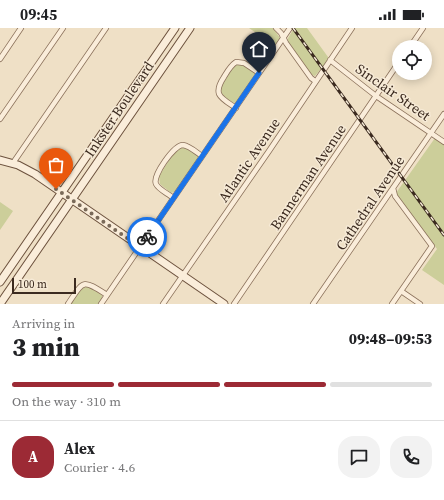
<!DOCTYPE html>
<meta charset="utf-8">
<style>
:root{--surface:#fff;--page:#f2f2f2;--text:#202124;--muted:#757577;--line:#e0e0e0;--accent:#9c2a35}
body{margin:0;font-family:"Source Serif 4",serif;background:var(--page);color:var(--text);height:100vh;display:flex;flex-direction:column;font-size:15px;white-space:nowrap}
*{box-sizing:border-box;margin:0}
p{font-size:13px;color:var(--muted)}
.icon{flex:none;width:22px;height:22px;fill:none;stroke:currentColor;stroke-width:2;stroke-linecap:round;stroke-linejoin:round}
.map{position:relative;height:276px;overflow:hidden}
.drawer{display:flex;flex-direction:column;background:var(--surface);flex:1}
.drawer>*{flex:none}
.buttons{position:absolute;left:392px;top:12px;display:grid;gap:8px}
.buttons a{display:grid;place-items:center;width:40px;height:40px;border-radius:50%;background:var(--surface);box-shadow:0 2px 10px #0003;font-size:20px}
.scale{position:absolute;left:12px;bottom:10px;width:64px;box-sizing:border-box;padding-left:4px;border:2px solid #3b2a1f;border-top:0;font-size:11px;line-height:14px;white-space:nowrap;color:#3b2a1f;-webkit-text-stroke:3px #f6ead6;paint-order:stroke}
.pin{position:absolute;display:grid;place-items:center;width:34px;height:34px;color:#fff;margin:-41px -17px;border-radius:50% 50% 50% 0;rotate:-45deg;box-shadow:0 0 4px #0007}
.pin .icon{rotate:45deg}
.courier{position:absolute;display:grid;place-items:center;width:40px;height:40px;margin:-20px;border:3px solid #1a73e8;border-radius:50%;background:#fff;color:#222;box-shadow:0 1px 5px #0007}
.headline em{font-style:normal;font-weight:800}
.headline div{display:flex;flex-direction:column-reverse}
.headline{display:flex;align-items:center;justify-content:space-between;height:68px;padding:0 12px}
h1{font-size:26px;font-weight:800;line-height:30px}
.bar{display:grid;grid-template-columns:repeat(4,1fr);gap:6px 4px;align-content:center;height:48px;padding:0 12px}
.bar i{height:5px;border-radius:3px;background:var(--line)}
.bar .selected{background:var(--accent)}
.bar p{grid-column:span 4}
.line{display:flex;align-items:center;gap:10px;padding:0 12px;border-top:1px solid var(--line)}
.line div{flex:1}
.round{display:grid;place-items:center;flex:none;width:42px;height:42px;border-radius:16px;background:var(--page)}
.status{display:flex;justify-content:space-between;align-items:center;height:28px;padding:0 20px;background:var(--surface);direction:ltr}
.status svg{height:11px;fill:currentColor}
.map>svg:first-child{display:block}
</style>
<div class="status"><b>09:45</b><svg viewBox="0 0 49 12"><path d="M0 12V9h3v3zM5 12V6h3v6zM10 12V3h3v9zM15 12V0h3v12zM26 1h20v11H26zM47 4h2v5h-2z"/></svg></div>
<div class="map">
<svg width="444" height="276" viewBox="0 0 444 276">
<rect width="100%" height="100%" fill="#efe0c6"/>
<path fill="#ccce9a" d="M 249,0 L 273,0 L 280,10 L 276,17 L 272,16 Z
M 294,0 L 307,0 L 328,29 L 328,32 L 315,48 L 312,47 L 287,12 Z
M 239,36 C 245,37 253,40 255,46 L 237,74 L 234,75 C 218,67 218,61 228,48 C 231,43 233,38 239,36 Z
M 435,110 L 444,117 L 444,257 L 422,242 L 437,221 L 396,165 Z
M 180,120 L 186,120 L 198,127 L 198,130 L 176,163 L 171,165 L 160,156 L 159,148 L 175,123 Z
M 0,174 L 13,183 L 0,202 Z
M 84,259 L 90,259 L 102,266 L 102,270 L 98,276 L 70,276 L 81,260 Z"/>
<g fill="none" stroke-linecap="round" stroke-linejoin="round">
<g stroke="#8b715b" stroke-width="6">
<path id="street" d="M 276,0 L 281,5 L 286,15 L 311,50 L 315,53
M 410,19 L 423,0
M 0,31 L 21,0
M 330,32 L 376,68 L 444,114
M 236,80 C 221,70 212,67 224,49 C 227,44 230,38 236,34 L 244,35 L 259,45
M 0,91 L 63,0
M 13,135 L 106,0
M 173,170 C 169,166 159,162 156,156 C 152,148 174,117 183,117 C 190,118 197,125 202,128
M 401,263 L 420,276
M 68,276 C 84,252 82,251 107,267
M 101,276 L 290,0
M 163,276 L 269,123 L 352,0
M 234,276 L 399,34
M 313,276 L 444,86
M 392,276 L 432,218 L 395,168 L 393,160"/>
</g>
<g stroke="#6d523e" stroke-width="9">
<path id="secondary" d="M 0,132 L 18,137 L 35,146 L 224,276
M 0,254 L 175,0
M 0,276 L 190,0"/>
</g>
<use href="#street" stroke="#faedda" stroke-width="4.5"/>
<use href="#secondary" stroke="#faedda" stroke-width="7"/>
<g stroke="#3b2a1f" stroke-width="3">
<path id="rail" d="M 293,0 L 444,207"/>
</g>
<use href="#rail" stroke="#f6ead6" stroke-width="1.5" stroke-dasharray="4.5" stroke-linecap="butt"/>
</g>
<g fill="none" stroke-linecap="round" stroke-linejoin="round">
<path stroke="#7a6a59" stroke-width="4" stroke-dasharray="0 7.2" d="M 56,161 L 140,219 L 147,209"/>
<path stroke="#1a73e8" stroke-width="5" d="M 147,209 L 259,45"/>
</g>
<g text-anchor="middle" stroke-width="3" stroke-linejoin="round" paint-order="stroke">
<g font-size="14" fill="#3b2a1f" stroke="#f6ead6">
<text transform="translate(393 64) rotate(35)" y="5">Sinclair Street</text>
<text transform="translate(119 81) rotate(-56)" y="5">Inkster Boulevard</text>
<text transform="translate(249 132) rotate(-56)" y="5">Atlantic Avenue</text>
<text transform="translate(308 149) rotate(-56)" y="5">Bannerman Avenue</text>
<text transform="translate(370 175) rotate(-56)" y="5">Cathedral Avenue</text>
</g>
</g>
</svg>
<div class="buttons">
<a><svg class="icon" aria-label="locate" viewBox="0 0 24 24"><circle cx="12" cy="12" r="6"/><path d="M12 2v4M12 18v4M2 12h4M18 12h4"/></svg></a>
</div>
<div class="scale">100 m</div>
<div class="pin" style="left:56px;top:161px;background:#ea580c"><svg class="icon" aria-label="bag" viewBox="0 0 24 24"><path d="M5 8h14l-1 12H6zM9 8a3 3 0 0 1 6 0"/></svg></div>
<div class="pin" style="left:259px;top:45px;background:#1f2937"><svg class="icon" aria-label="home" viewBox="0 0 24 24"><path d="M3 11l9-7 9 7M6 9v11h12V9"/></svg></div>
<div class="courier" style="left:147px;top:209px"><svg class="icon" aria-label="bike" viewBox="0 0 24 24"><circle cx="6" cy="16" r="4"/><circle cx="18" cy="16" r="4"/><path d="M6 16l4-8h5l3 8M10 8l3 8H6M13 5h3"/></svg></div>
</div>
<section class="drawer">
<div class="headline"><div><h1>3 min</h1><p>Arriving in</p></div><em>09:48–09:53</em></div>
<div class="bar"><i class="selected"></i><i class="selected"></i><i class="selected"></i><i></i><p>On the way · 310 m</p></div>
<div class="line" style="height:72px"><b class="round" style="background:var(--accent);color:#fff">A</b><div><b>Alex</b><p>Courier · 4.6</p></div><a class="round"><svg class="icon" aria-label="chat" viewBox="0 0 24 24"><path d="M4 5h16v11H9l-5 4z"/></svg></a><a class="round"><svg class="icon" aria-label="phone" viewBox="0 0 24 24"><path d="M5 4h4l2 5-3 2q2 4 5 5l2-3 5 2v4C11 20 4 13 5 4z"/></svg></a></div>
</section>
